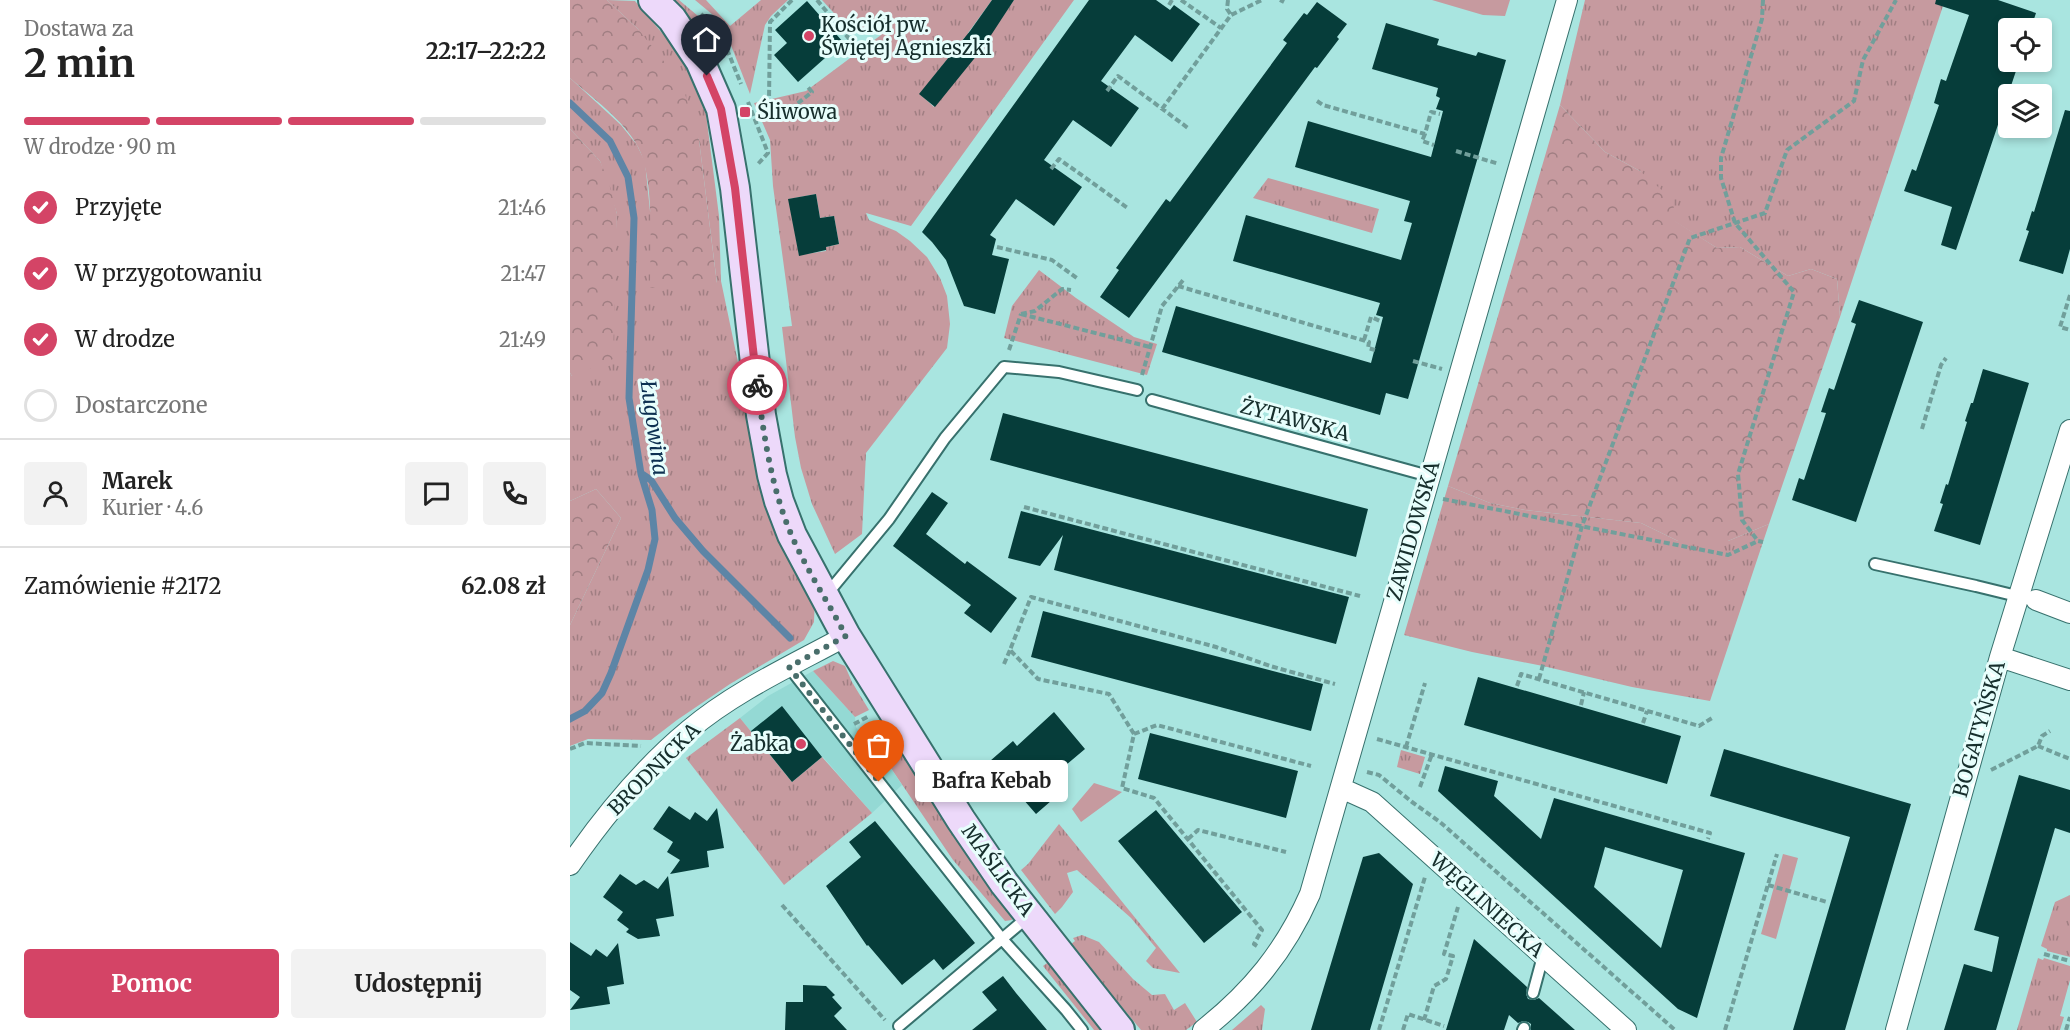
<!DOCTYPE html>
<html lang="pl">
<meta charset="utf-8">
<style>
:root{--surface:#fff;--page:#f2f2f2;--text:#222;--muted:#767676;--line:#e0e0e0;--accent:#d44466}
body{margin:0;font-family:Merriweather,serif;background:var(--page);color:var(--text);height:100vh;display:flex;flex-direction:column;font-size:22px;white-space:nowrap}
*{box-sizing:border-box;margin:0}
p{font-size:20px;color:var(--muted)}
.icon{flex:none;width:33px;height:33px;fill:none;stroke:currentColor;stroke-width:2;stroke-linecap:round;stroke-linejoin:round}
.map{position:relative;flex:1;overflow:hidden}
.drawer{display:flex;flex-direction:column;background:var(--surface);width:570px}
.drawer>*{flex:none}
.buttons{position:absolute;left:1428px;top:18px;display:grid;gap:12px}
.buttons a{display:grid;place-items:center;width:54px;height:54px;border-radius:6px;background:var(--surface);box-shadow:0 3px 9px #0003;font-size:30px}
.pin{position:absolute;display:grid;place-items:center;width:51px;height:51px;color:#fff;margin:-62px -26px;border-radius:50% 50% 50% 0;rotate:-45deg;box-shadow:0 0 6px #0007}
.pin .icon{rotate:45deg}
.courier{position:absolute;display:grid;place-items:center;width:60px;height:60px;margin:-30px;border:4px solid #d44466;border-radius:50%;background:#fff;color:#222;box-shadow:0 2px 8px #0007}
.bubble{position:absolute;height:42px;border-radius:6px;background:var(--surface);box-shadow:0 3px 9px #0003;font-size:20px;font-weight:700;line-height:42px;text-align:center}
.overview em{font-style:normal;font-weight:700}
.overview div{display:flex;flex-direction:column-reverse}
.overview{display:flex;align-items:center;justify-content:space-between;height:102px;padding:0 24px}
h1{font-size:39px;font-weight:700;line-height:45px}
.bar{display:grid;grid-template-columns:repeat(4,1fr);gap:9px 6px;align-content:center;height:72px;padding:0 24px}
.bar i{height:8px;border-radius:4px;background:var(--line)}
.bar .on{background:var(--accent)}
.bar p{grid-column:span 4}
.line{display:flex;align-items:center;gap:15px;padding:0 24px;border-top:2px solid var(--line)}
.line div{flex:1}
.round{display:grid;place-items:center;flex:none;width:63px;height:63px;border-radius:6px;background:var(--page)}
ol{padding:0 24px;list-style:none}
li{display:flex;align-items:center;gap:18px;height:66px}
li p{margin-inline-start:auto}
li .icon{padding:6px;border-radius:50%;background:var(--accent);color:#fff;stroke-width:4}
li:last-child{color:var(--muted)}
li i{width:33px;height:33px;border:3px solid var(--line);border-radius:50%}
.action{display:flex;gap:12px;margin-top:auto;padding:12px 24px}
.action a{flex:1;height:69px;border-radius:6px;background:var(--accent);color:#fff;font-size:24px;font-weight:700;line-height:69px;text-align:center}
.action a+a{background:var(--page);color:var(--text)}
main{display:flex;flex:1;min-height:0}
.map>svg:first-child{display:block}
</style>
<main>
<section class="drawer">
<div class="overview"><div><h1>2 min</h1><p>Dostawa za</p></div><em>22:17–22:22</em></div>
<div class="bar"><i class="on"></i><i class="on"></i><i class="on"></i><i></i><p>W drodze · 90 m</p></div>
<ol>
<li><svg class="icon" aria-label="check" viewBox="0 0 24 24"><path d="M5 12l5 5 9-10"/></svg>Przyjęte<p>21:46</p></li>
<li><svg class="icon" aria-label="check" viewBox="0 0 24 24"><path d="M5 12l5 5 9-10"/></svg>W przygotowaniu<p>21:47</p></li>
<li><svg class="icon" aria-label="check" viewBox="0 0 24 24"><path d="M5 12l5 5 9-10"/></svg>W drodze<p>21:49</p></li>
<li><i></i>Dostarczone</li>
</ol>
<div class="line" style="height:108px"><a class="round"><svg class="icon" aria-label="person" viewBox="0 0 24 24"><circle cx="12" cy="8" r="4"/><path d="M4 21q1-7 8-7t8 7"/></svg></a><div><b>Marek</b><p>Kurier · 4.6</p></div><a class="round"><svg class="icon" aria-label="chat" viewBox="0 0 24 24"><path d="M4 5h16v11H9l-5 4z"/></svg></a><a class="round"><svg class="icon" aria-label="phone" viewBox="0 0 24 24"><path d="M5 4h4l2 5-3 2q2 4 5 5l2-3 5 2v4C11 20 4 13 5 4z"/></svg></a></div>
<div class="line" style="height:78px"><div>Zamówienie #2172</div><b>62.08 zł</b></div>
<div class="action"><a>Pomoc</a><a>Udostępnij</a></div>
</section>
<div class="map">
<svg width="1500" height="1030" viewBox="0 0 1500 1030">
<defs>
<pattern id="grass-tufts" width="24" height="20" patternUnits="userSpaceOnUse" patternTransform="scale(1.5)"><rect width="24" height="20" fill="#c69a9f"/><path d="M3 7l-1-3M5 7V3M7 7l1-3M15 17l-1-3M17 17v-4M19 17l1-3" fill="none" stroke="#a07e82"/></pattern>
<pattern id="forest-crowns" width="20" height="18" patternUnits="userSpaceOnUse" patternTransform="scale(1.5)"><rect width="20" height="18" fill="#c69a9f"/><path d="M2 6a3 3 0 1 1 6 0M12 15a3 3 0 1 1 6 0" fill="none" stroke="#a07e82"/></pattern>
</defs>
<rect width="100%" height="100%" fill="#a9e5e0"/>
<path fill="#94d9d4" d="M 243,671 L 285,717 L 286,727 L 295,742 L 304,743 L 332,785 L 302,813 L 253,757 L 222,782 L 170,718 L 198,696 Z"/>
<path fill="url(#grass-tufts)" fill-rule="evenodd" d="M 37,0 L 65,1 L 103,46 L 116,68 L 136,114 L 149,216 L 151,281 L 174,391 L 245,596 L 244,622 L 234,640 L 160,684 L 107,720 L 81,740 L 18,739 L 0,746 L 0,625 L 51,518 L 26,489 L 0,501 L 0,373 L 2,376 L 45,244 L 47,214 L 30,161 L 0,129 L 0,78 L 51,125 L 67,145 L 75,162 L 80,211 L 147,283 L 129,140 L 68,29 Z
M 97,0 L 109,0 L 134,21 L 142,31 L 134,36 Z
M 125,0 L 136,0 L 160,26 L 191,0 L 218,0 L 201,16 L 195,25 L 180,94 L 155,30 L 143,15 Z
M 252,0 L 422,0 L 398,33 L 413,44 L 444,0 L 504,0 L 341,226 L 296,213 L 299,220 L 326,231 L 340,241 L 357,257 L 370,278 L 377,296 L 380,324 L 377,348 L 296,453 L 292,534 L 265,554 L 242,504 L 231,468 L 225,437 L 212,327 L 222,326 L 203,186 L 200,140 L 184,103 L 236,91 L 311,35 L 306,28 L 281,32 ZM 395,37 L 396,37 L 364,107 L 350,94 ZM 246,194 L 250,218 L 264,216 L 269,244 L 256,247 L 256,251 L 229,255 L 219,199 Z
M 1015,0 L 1375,0 L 1270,317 L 1267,279 L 1241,269 L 1218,276 L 1170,247 L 1147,248 L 1104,221 L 1070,171 L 1035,152 L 990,105 Z
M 698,178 L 809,209 L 802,233 L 683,198 Z
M 469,270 L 506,298 L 564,337 L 587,344 L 577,375 L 434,338 L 442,306 Z
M 878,486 L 920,503 L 955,510 L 1071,523 L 1108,541 L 1158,541 L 1199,524 L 1140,701 L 1062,687 L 973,666 L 902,652 L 834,635 Z
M 263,661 L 275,666 L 282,682 L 299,710 L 285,717 L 243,671 Z
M 170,718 L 222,782 L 252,757 L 302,813 L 214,885 L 116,758 Z
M 321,731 L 439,904 L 442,920 L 435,921 L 383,860 L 304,743 Z
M 831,750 L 855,757 L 850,774 L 827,767 Z
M 489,824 L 610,973 L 583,968 L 576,961 L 586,948 L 561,918 L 507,870 L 497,873 L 503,892 L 492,907 L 485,914 L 451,870 L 458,864 Z
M 1500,895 L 1500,957 L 1477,951 L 1477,949 L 1471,946 L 1485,902 Z
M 512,935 L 529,942 L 563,979 L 582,995 L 595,994 L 604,1010 L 615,1003 L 627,1022 L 616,1030 L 571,1030 L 500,945 L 505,941 L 503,938 Z
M 484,958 L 542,1030 L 524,1030 L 473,966 Z
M 1468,958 L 1473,960 L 1474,958 L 1500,966 L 1500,980 L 1490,1016 L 1494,1017 L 1490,1030 L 1447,1030 Z
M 691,1005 L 695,1009 L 692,1030 L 662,1030 Z"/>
<path fill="url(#forest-crowns)" d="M 0,0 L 37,0 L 68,29 L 112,84 L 129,140 L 147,284 L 80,288 C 80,250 85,179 68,147 C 53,119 22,98 0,78 Z
M 990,105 L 1035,152 L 1070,171 L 1103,200 L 1105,221 L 1147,248 L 1170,247 L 1218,276 L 1241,269 L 1267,279 L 1270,317 L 1199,524 L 1158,541 L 1108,541 L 1071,523 L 955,510 L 920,503 L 878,486 Z
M 0,129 L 30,161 L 39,183 L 47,214 L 43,359 L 2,376 L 0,373 Z
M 26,489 L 51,518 L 0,625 L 0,501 Z"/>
<path fill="#c69a9f" d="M 862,0 L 940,0 L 935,16 L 913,15 Z
M 524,783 L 552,792 L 511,822 L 502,809 Z
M 1213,854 L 1228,858 L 1206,939 L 1191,934 Z"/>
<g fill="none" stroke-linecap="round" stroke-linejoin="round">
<path stroke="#5d85a6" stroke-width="7" d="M 0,103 L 40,141 L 58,177 L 64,218 L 59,398 L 71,474 L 82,510 L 85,539 L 78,570 L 41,673 L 32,693 L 15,711 L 0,719
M 72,474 L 81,480 L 105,518 L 133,551 L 220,638"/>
</g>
<path fill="#063d3a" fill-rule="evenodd" d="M 422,0 L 444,0 L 412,49 L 365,107 L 349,94 L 400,31 Z
M 519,0 L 586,0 L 600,10 L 604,5 L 630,24 L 602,62 L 565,35 L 531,81 L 569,108 L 541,147 L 503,120 L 474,160 L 512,187 L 484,226 L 446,199 L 420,235 L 426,239 L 422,255 L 439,259 L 425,314 L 394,306 L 376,260 L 362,242 L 352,232 Z
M 1366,0 L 1428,0 L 1466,13 L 1461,28 L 1438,28 L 1438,62 L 1449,62 L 1386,250 L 1371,245 L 1382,207 L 1334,191 L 1342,169 L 1346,171 L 1369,105 L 1364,103 L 1371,79 L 1376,81 L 1399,15 L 1365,4 Z
M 237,1 L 273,42 L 228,82 L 204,55 L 217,43 L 205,30 Z
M 747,2 L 777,24 L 767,37 L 769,39 L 747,68 L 745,67 L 559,318 L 530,297 L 549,270 L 546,268 L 596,199 L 600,202 L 717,43 L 713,40 L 734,13 L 737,15 Z
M 816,23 L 869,39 L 867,45 L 906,56 L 908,52 L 936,60 L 838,399 L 816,393 L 810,415 L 592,352 L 606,306 L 801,363 L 813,317 L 806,315 L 810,303 L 663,261 L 676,215 L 831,260 L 842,223 L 834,221 L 840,201 L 725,167 L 738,121 L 861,157 L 873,111 L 866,109 L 870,98 L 866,96 L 868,88 L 802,69 Z
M 1495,110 L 1500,111 L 1500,249 L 1493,274 L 1449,261 L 1459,231 L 1456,230 L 1462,211 L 1464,212 Z
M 246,194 L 250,218 L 264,216 L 269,244 L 256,247 L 256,250 L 229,256 L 218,199 Z
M 1289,300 L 1353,322 L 1286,522 L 1222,500 L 1229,478 L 1234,480 L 1256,413 L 1251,412 L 1259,388 L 1264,390 L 1286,324 L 1281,322 Z
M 1413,369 L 1459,383 L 1410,545 L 1364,531 L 1373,504 L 1370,503 L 1376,484 L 1378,485 L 1397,422 L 1395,421 L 1401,403 L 1403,403 Z
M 433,413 L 798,509 L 786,557 L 420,460 Z
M 362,492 L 378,503 L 356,534 L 395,564 L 397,561 L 447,598 L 421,633 L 394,613 L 401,605 L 323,546 Z
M 451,511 L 779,597 L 766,644 L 484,570 L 493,535 L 470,566 L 438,558 Z
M 473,611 L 753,684 L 741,731 L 461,657 Z
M 908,677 L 1111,736 L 1097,784 L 894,725 Z
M 212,706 L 252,757 L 222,782 L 181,731 Z
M 484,712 L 515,749 L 477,781 L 489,794 L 466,814 L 420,761 L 443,741 L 447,746 Z
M 580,733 L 728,771 L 716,818 L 568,779 Z
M 1154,749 L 1341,804 L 1275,1030 L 1223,1030 L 1280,837 L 1140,796 Z
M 875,766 L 928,781 L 924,796 L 971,839 L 984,798 L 1175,853 L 1127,1018 L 1108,1009 L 868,791 ZM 1035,847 L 1113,870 L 1091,948 L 1024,887 Z
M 1449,775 L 1500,790 L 1500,833 L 1485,828 L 1426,1030 L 1374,1030 L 1394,964 L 1422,972 L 1429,937 L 1404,930 Z
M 99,806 L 120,820 L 125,812 L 137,821 L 147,808 L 154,848 L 137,851 L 139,867 L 100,874 L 110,860 L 97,852 L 103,842 L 83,829 Z
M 586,810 L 672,912 L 634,943 L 548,841 Z
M 305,821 L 405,943 L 373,970 L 364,959 L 332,985 L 298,945 L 297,946 L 256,886 L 291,857 L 279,842 Z
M 809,853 L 843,884 L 800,1030 L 741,1030 L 793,857 Z
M 50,874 L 66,885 L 74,880 L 88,889 L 98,876 L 104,916 L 86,919 L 90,936 L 68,939 L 56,932 L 59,929 L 47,920 L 53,912 L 33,897 Z
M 904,939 L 957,987 L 956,994 L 958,999 L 964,1000 L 969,998 L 1005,1030 L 961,1030 L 961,1024 L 958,1022 L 953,1021 L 948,1023 L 939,1015 L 934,1030 L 876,1030 Z
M 0,942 L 21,956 L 26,949 L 37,957 L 48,943 L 54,984 L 37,987 L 40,1004 L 0,1010 L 10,997 L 0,990 Z
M 433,976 L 446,993 L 477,1030 L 402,1030 L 427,1010 L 412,992 Z
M 233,985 L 256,986 L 265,995 L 262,997 L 272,1008 L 264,1016 L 277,1030 L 215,1030 L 216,1002 L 233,1002 Z"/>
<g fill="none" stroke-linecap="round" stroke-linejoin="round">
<g stroke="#37716d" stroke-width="14">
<path id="lane" d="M 582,400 L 859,476
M 1305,564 L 1406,586 L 1451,597
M 257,594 L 319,519 L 375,438 L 434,367 L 489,372 L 567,390
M 219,667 L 432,939 L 496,1010 L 512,1030
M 963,993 L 973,956
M 329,1026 L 459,916
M 953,1030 L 954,1028"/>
</g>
<g stroke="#37716d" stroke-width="22">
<path id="street" d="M 1466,600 L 1500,613
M 1430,657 L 1500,680
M 771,788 L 802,802 L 1056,1030
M 0,865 C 34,816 73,768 119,730 C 165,691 223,665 276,636
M 633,1030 C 681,992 715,951 740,894 L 997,0
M 1326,1030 L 1430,657 L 1500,430"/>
</g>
<g stroke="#37716d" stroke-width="32">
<path id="secondary" d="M 83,0 L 102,19 L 130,61 L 151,109 L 165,188 L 191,415 L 202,475 L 209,501 L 222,535 L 276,636 L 391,820 L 434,883 L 550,1030"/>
</g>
<path stroke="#719f9b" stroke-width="4" stroke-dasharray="6 3" stroke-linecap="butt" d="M 222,0 L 200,22 L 199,101 L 218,111 L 242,92 L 237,86
M 247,0 L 286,47
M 611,0 L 651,28
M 658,0 L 657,9 L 661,15
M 710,0 L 714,2
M 1193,0 L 1192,19 L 1151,158 L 1151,178 L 1165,223 L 1224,292 L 1168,474 L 1172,520 L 1188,541 L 1193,542
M 599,5 L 602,0
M 131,14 L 150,32 L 171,84
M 537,91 L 548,76 L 618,128
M 747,101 L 753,105 L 855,134 L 861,112 L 870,114
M 178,102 L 198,153 L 187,165
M 592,109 L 661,15 L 692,0
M 855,134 L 852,141 L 864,145
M 886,151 L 929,164
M 481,169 L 489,159 L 559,209
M 427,247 L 482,260 L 508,279
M 608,286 L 799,342 L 798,348 L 805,350
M 1500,295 L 1490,327 L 1500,330
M 451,314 L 580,347
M 451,314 L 465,311 L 492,289 L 501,290
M 794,340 L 801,317 L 810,321
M 439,350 L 451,314
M 843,361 L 872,369
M 572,375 L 592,306 L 614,279
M 1352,429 L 1371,365 L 1376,358
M 873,499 L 1158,555 L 1188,541
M 454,507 L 790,596
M 434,664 L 440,650
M 969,679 L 1012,526 L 1120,238 L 1195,213 L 1217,150 L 1284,101 L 1293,60 L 1326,0
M 947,686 L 951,674 L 1129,726 L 1142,718
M 1011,705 L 1014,692
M 1073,723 L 1077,711
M 284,724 L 299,716
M 564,734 L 539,694 L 468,679 L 440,650 L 461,597 L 646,647 L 700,666 L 765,684
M 807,739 L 1140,833 L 1138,839
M 1468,746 L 1500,759
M 836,747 L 855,683
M 0,749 L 15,743 L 71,746
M 1421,770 L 1468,746 L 1472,736 L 1480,731
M 797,772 L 809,775 L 842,802 L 870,822 L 1105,1030
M 850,787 L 862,754
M 618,839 L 628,830 L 716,852
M 1198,885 L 1257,902
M 212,905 L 315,1020
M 687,946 L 684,944 L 692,930 L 584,798 L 552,788 L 564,734 L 587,725 L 741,766
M 1474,954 L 1500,961
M 854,1020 L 864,986 L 876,979 L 883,956 L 874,954 L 888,907
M 809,1030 L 855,877
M 833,1030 L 838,1014 L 874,1026
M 1155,1030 L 1207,854
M 1496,1030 L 1500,1017"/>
<use href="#lane" stroke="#fff" stroke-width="10"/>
<use href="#street" stroke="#fff" stroke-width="20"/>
<use href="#secondary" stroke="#edd9fa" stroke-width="28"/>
</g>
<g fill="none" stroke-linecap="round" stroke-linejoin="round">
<path stroke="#496e6b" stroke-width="6" stroke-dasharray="0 10.8" d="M 187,385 C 194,435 201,487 221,534 C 236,569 258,602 276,636 L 219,667 L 309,782"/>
<path stroke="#d44466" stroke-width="8" d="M 137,76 L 151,109 L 165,188 L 187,385"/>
</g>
<g fill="#d44466" stroke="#e7fefc" stroke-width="2">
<circle cx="239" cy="36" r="6"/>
<rect x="169" y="106" width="12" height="12" rx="3"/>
<circle cx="231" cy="744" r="6"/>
</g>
<g text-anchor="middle" stroke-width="6" stroke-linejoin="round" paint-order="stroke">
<g font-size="20" fill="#162e2c" stroke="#e7fefc" text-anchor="start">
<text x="251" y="32">Kościół pw.<tspan x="251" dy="23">Świętej Agnieszki</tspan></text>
<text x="187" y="119">Śliwowa</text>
<text x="219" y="751" text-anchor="end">Żabka</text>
</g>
<g font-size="20" fill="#162e2c" stroke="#e7fefc">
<text transform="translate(725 420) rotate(15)" y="7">ŻYTAWSKA</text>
<text transform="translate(843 531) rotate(-74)" y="7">ZAWIDOWSKA</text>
<text transform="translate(1409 729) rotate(-74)" y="7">BOGATYŃSKA</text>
<text transform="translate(84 769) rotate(-45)" y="7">BRODNICKA</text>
<text transform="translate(428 870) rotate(54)" y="7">MAŚLICKA</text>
<text transform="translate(917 905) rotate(42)" y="7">WĘGLINIECKA</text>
</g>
<g font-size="21" font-style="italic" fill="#0d3051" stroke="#e7fefc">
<text transform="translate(84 428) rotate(82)" y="7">Ługowina</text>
</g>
</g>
</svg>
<div class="buttons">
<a><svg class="icon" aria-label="locate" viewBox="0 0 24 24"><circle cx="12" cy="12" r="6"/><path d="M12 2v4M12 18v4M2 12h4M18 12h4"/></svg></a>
<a><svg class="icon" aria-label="layers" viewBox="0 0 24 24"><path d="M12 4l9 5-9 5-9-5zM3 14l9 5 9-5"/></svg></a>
</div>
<div class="pin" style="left:309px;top:782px;background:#ea580c"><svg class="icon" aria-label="bag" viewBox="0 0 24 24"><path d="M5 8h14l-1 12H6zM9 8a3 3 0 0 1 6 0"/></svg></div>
<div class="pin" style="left:137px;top:76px;background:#1f2937"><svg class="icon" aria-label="home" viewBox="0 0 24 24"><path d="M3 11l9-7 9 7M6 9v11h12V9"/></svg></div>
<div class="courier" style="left:187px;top:385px"><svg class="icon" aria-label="bike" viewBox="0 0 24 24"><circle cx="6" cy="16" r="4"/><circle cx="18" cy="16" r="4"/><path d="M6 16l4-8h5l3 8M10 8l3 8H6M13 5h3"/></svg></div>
<div class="bubble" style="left:345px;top:760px;width:153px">Bafra Kebab</div>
</div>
</main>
